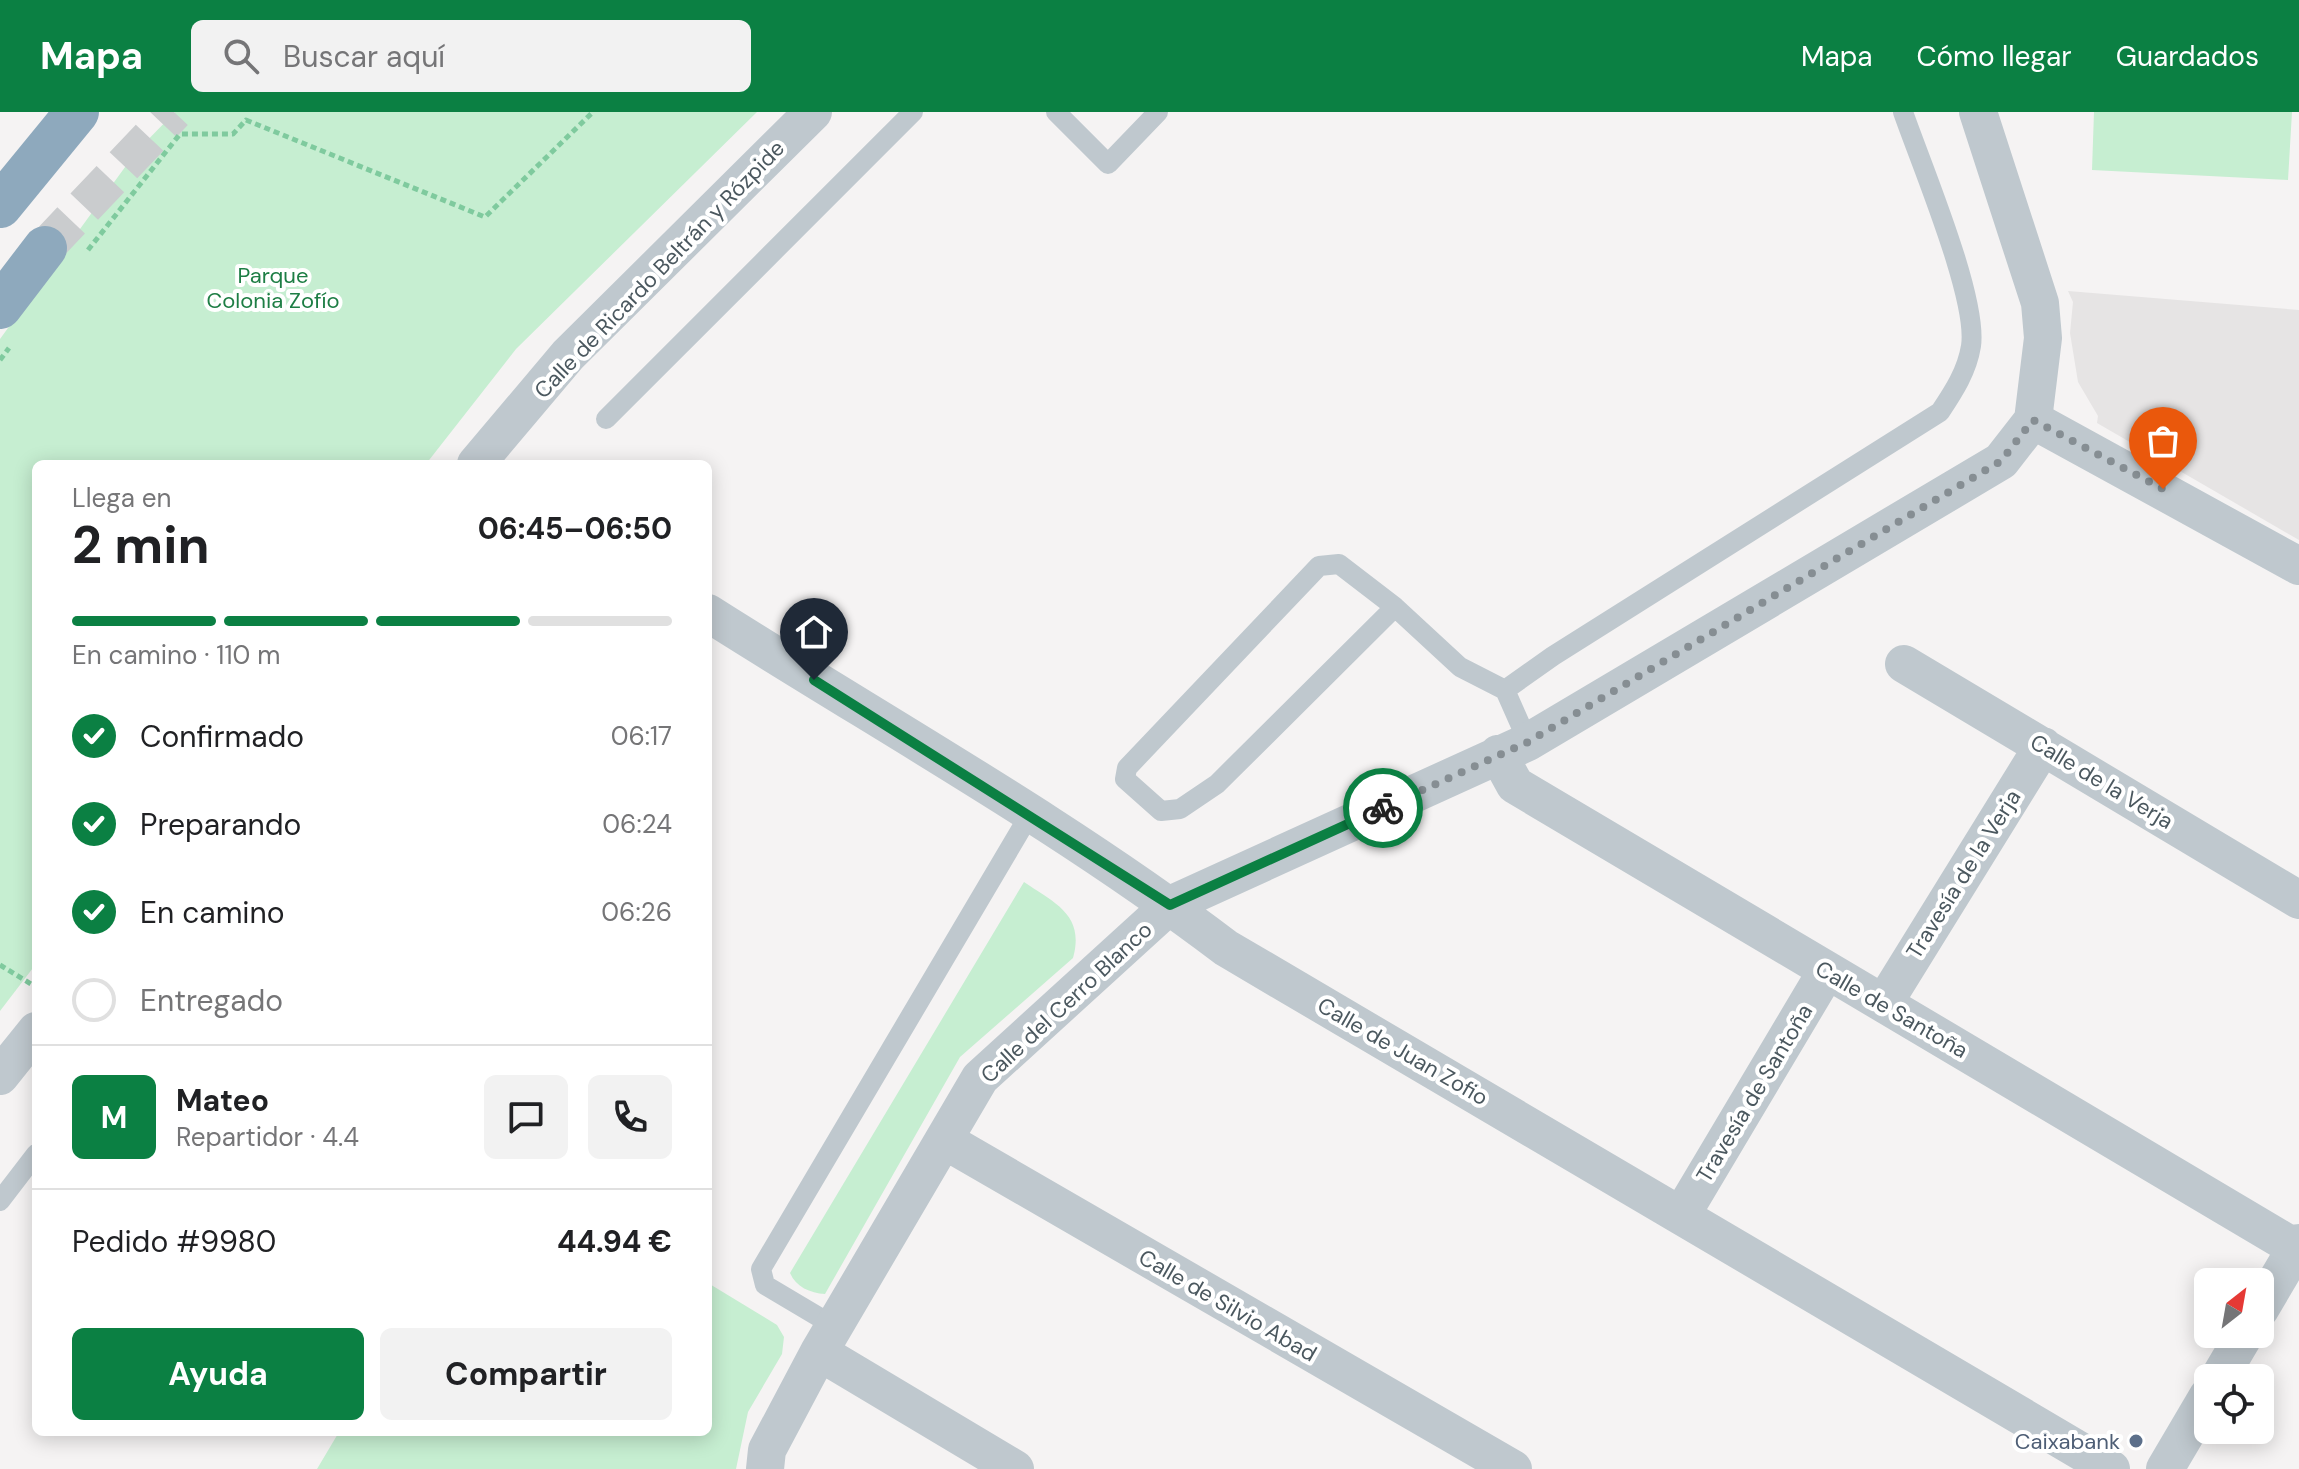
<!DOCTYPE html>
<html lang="es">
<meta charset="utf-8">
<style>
:root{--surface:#fff;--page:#f2f2f2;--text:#202124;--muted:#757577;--line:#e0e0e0;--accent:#0b8043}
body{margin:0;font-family:"DM Sans",sans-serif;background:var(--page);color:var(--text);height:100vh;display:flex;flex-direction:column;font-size:30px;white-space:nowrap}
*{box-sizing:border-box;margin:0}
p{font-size:26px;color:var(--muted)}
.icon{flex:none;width:44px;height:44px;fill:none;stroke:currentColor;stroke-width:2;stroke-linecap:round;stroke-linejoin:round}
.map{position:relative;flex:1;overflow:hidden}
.drawer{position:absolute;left:32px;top:348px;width:680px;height:976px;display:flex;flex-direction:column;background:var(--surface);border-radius:12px;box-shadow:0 4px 20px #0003}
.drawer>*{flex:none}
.needle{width:52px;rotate:31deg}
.tools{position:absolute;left:2194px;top:1156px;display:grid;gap:16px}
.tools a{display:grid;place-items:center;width:80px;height:80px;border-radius:12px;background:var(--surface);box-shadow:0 4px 20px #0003;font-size:40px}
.pin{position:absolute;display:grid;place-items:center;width:68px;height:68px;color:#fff;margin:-82px -34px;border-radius:50% 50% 50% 0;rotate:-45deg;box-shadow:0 0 8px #0007}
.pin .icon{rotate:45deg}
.courier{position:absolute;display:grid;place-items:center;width:80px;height:80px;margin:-40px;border:6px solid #0b8043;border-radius:50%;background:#fff;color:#222;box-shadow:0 2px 10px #0007}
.overview em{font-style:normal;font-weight:700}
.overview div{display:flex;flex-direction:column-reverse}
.overview{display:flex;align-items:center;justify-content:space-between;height:136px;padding:0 40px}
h1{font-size:52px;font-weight:700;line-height:60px}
.bar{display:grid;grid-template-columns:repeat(4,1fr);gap:12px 8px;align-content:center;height:96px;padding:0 40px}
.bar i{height:10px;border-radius:6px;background:var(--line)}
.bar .on{background:var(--accent)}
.bar p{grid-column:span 4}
.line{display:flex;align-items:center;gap:20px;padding:0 40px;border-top:2px solid var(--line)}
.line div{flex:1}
.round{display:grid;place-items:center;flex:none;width:84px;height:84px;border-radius:12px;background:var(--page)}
ol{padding:0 40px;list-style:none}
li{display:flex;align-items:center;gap:24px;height:88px}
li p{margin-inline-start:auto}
li .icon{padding:8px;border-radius:50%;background:var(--accent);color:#fff;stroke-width:4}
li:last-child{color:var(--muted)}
li i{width:44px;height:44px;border:4px solid var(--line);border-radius:50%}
.primary-button{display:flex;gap:16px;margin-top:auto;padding:16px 40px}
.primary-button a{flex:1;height:92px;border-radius:12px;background:var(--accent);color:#fff;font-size:32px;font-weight:700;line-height:92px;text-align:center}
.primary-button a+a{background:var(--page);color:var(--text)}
header{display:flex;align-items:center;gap:48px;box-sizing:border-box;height:112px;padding:0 40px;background:var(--accent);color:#fff}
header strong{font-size:38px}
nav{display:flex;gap:44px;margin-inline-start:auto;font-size:28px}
.search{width:560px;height:72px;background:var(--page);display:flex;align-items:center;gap:20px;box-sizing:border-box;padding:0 28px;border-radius:12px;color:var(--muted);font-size:30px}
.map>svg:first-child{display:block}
</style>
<header>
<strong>Mapa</strong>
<div class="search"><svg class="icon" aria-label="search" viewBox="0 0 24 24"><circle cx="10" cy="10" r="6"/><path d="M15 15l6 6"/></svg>Buscar aquí</div>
<nav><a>Mapa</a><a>Cómo llegar</a><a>Guardados</a></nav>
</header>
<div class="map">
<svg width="2299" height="1357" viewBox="0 0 2299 1357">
<rect width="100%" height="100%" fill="#f5f3f3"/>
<path fill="#e6e4e4" d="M 2068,179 L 2299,198 L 2299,428 L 2097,311 L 2098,304 L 2078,270 L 2070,221 L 2073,190 Z"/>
<path fill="#c6eed1" d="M 175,0 L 757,0 L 516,237 L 426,352 L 36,352 L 36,852 L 0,899 L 0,227 L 136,40 Z
M 2094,0 L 2292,0 L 2288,68 L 2092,58 Z
M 1024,770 C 1055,791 1085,803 1073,846 L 960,945 L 825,1182 C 810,1181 796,1175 790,1161 Z
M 708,1171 L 777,1213 L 784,1225 L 782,1242 L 748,1300 L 736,1357 L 317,1357 L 339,1320 L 708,1320 Z"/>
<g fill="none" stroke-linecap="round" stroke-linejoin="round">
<path stroke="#caccce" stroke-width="38" stroke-dasharray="38 19" stroke-linecap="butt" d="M 45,136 L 174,0"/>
<path stroke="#7fca9e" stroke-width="5" stroke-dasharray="6 4" stroke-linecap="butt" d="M 88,138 L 180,22 L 233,22 L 246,8 L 485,105 L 593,0
M 0,248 L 9,236
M 0,853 L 36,875"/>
<path stroke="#bfc8ce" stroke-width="20" d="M 1056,0 L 1108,52 L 1158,0
M 606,307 L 913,0
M 1395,495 L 1217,672 L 1180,697 L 1161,699 L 1125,667 L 1127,656 L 1319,454 L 1339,452 L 1395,495 L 1460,555 L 1505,578
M 1528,630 L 1505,578 L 1553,544 L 1940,300 C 1954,279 1967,259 1971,234 C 1978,186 1921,52 1903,0
M 0,1089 L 36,1042
M 834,1214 L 765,1173 L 761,1157 L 1030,702"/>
<path stroke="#bfc8ce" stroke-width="38" d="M 1978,0 L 2040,191 L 2043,226 L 2033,308
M 2033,308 L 2299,454
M 476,352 L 568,243 L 813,0
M 708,501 C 881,611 1063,712 1226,836 L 2111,1357
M 1904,552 L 2299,788
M 1498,642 L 1515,673 L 2299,1138
M 1884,891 L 2043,634
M 0,964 L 36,919
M 944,1028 L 1513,1357
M 1682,1102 L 1826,860
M 2260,1197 L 2299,1131
M 819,1240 L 1015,1357
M 2219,1266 L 2245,1222
M 765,1357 L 767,1338 L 819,1240 L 980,966 L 1170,793 L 1528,630 L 2001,349 L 2033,308
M 2165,1357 L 2208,1284"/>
<path stroke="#8ea9bd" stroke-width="44" d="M 0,94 L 77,0
M 0,195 L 45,136"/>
</g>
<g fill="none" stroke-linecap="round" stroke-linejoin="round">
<path stroke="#868e93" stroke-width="8" stroke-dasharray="0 14.4" d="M 1383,696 L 1528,630 L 2001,349 L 2033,308 L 2163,377"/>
<path stroke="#0b8043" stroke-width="10" d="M 814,568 L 1170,793 L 1383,696"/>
</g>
<circle fill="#5c6f8a" stroke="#fff" stroke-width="3" cx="2136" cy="1329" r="8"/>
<g text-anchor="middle" stroke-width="8" stroke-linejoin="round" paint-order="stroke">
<g font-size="22" fill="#4b585f" stroke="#fff">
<text transform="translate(659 157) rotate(-46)" y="8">Calle de Ricardo Beltrán y Rózpide</text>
<text transform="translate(2102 669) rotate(31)" y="8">Calle de la Verja</text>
<text transform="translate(1963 762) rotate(-58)" y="8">Travesía de la Verja</text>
<text transform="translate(1066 890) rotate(-43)" y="8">Calle del Cerro Blanco</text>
<text transform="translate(1892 897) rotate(30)" y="8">Calle de Santoña</text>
<text transform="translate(1403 939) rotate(30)" y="8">Calle de Juan Zofio</text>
<text transform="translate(1754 981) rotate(-59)" y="8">Travesía de Santoña</text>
<text transform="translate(1228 1193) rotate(30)" y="8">Calle de Silvio Abad</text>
</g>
<g font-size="22" fill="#1e7e45" stroke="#fff">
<text x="273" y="171">Parque<tspan x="273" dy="25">Colonia Zofío</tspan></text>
</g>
<g font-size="22" fill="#4e5e75" stroke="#fff" text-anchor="end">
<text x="2120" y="1337">Caixabank</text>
</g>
</g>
</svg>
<div class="tools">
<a><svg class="needle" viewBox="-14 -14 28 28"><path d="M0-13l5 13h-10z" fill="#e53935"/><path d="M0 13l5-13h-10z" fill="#757577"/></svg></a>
<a><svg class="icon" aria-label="locate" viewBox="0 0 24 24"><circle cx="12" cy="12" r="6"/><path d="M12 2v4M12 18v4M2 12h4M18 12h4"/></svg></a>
</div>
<div class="pin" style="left:2163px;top:377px;background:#ea580c"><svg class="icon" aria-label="bag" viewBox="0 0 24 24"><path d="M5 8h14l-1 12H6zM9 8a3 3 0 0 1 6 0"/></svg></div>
<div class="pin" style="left:814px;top:568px;background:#1f2937"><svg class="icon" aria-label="home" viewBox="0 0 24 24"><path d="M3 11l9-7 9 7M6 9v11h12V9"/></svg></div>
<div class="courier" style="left:1383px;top:696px"><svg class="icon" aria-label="bike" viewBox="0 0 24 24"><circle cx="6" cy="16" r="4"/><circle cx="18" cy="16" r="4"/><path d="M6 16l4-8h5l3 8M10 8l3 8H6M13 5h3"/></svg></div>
<section class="drawer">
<div class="overview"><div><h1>2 min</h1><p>Llega en</p></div><em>06:45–06:50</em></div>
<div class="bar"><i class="on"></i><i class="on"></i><i class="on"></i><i></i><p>En camino · 110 m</p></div>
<ol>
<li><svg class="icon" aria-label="check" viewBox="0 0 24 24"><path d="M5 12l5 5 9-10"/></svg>Confirmado<p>06:17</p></li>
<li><svg class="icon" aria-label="check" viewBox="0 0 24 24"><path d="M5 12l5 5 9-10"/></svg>Preparando<p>06:24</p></li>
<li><svg class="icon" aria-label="check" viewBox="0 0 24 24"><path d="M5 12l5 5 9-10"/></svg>En camino<p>06:26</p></li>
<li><i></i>Entregado</li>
</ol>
<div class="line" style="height:144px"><b class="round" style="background:var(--accent);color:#fff">M</b><div><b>Mateo</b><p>Repartidor · 4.4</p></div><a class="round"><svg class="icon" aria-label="chat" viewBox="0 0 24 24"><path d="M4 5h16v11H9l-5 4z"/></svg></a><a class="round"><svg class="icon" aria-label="phone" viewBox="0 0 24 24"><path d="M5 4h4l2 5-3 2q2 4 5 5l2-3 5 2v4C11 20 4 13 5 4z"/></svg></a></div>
<div class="line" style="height:104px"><div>Pedido #9980</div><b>44.94 €</b></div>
<div class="primary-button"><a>Ayuda</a><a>Compartir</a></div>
</section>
</div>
